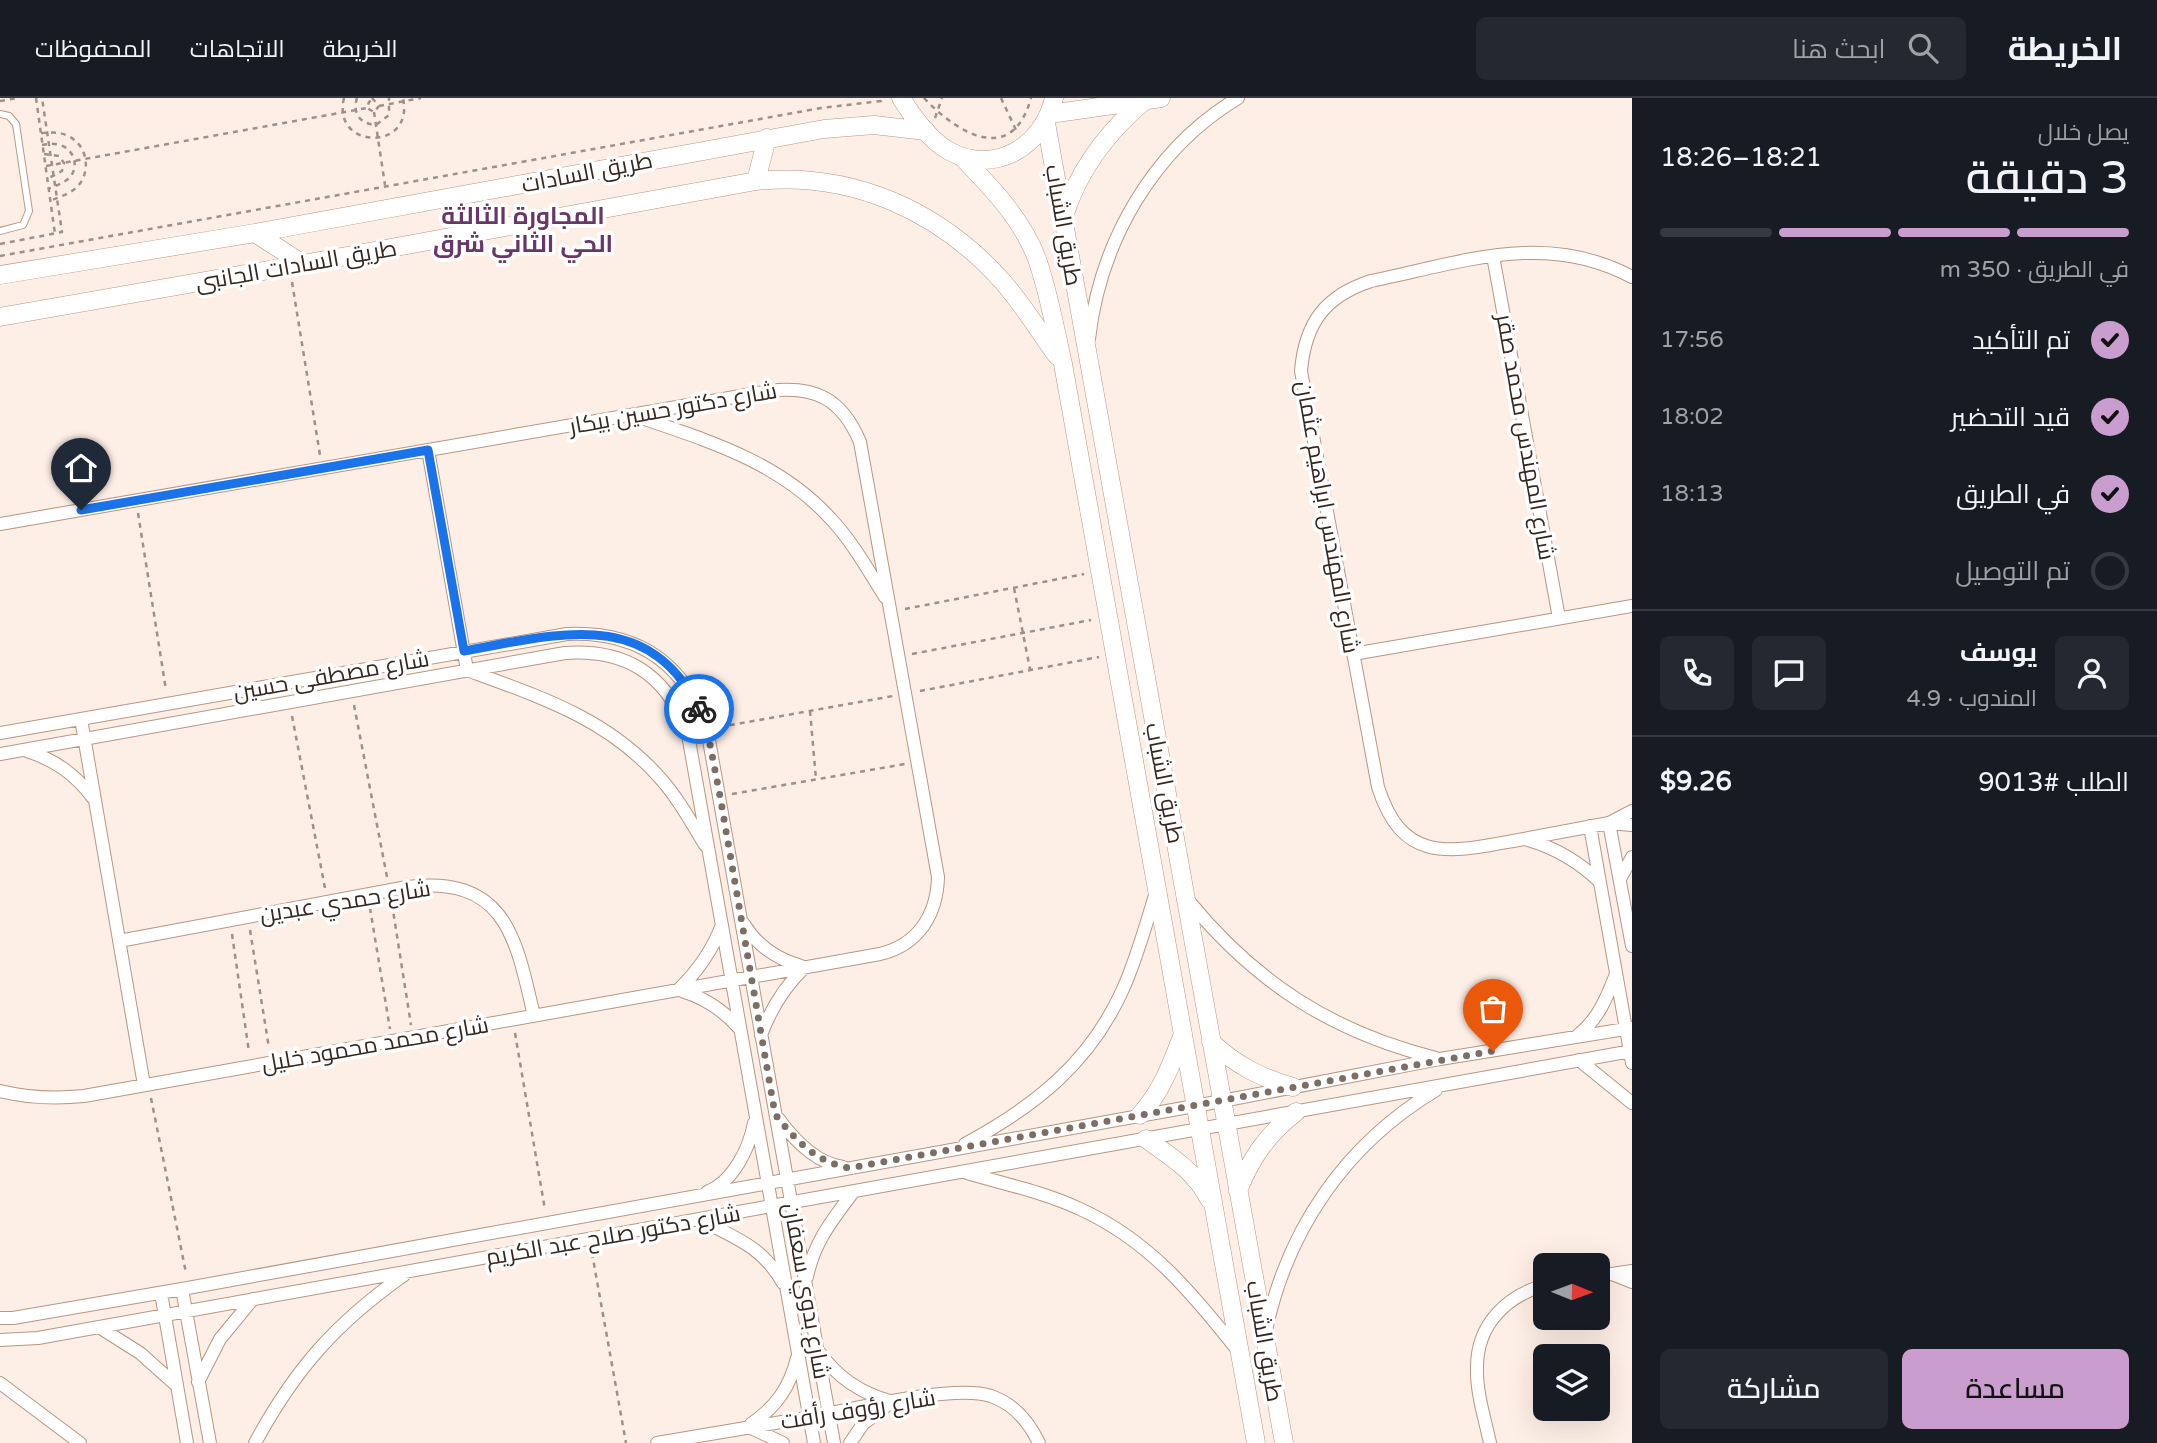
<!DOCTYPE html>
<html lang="ar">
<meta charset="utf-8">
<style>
:root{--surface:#171b24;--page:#242831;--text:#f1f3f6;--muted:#9ea1a6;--line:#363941;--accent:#c99dcd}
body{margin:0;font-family:"Varela Round",Cairo,sans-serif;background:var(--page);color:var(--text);direction:rtl;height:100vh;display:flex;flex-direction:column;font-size:26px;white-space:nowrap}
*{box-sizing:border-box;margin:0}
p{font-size:23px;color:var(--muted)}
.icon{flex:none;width:38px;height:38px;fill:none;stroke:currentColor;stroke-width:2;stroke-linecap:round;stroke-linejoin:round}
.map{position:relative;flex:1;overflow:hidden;direction:ltr}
.side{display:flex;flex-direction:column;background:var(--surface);width:525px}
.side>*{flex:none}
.needle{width:46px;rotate:91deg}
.buttons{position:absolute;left:1533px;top:1155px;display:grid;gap:14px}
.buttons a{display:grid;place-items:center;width:77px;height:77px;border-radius:10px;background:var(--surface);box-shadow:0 7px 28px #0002;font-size:35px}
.pin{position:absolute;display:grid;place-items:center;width:60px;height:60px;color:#fff;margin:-72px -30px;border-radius:50% 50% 50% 0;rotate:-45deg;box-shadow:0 0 7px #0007}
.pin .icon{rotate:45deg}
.courier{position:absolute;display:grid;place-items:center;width:70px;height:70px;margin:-35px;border:5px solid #1a73e8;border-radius:50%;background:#fff;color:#222;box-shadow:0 2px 9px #0007}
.overview em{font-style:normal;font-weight:600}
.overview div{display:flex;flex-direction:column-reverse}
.overview{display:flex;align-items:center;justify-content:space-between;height:119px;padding:0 28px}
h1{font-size:46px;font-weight:600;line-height:52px}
.bar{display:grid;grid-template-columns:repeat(4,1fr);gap:10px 7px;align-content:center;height:84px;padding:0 28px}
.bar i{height:9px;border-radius:5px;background:var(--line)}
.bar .on{background:var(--accent)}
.bar p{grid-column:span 4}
.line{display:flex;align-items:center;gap:18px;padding:0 28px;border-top:2px solid var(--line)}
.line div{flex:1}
.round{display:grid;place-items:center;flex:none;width:74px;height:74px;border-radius:10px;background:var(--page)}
ol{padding:0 28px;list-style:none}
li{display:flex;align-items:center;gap:21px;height:77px}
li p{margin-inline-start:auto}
li .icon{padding:7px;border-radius:50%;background:var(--accent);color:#111;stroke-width:4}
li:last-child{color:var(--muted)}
li i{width:38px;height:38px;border:4px solid var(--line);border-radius:50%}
.button{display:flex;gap:14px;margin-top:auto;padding:14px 28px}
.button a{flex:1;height:80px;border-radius:10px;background:var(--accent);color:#111;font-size:28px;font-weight:600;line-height:80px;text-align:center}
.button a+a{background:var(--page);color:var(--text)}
header{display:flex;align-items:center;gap:42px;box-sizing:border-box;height:98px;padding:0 35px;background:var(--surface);border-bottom:2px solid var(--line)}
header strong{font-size:33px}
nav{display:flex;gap:38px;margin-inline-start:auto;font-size:24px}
.search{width:490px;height:63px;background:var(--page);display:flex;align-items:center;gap:18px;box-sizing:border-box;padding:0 24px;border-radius:10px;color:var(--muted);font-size:26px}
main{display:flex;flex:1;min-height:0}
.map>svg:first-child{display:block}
</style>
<header>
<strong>الخريطة</strong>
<div class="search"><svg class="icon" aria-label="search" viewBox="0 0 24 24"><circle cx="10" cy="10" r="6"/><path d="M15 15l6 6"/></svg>ابحث هنا</div>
<nav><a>الخريطة</a><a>الاتجاهات</a><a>المحفوظات</a></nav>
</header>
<main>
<section class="side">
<div class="overview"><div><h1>3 دقيقة</h1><p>يصل خلال</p></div><em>18:21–18:26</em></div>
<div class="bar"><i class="on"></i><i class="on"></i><i class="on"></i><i></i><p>في الطريق · 350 m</p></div>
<ol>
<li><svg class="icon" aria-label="check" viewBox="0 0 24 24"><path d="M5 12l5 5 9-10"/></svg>تم التأكيد<p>17:56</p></li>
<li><svg class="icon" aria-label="check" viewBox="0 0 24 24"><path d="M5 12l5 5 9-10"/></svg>قيد التحضير<p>18:02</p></li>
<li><svg class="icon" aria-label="check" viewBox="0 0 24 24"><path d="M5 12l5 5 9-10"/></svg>في الطريق<p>18:13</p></li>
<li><i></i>تم التوصيل</li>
</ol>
<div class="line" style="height:126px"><a class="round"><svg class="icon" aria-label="person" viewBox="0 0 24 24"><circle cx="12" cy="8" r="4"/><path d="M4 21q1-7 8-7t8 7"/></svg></a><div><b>يوسف</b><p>المندوب · 4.9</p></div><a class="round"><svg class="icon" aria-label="chat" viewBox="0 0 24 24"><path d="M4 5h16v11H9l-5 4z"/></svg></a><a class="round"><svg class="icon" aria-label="phone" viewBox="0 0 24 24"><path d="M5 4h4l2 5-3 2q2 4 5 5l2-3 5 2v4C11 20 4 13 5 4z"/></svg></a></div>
<div class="line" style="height:91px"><div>الطلب #9013</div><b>$9.26</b></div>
<div class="button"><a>مساعدة</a><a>مشاركة</a></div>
</section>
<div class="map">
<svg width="1632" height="1345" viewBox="0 0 1632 1345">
<rect width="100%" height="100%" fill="#feefe6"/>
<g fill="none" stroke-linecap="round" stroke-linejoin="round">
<g stroke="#b89682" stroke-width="8">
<path id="lane" d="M 0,16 L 9,18 L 16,26 L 29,113 L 23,127 L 0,133"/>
</g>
<g stroke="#b89682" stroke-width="14">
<path id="street" d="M 1493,158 L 1559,520
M 1632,179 C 1545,132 1460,165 1371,183 C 1325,198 1305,225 1301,273 L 1378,689 C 1402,765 1448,755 1513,743 C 1545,737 1577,731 1609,725 L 1632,727
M 1089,241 C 1100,144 1153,51 1238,0
M 633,317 C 705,342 777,362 830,420 C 852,443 868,472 885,499
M 428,352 L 467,572 C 540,599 607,620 660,680 C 678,700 691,724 705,747
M 0,426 L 769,293 C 815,287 842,301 860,344 L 938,779 C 937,817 918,847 880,856 L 84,998 C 54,1001 29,1000 0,993
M 1353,556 L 1632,508
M 81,621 L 144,987
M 0,635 L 567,536 C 637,533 684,564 707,631 L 834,1345
M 27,653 C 55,662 75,676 93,700
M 0,656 L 565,555 C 625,551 664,575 687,631 L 814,1345
M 1609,725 L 1632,848
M 1609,725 L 1632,713
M 1590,728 L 1632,965
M 1528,742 C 1556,750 1578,763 1600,784
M 1620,781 L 1632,759
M 1188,802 C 1256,885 1332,934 1436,960
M 744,826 C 757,848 777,861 801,868
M 119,843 L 407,789 C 506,777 516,840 534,918
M 678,892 C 698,873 712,853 722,827
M 682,893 C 705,900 723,912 739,930
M 761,937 C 771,910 784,889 805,869
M 1578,937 C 1598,922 1607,899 1616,876
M 1579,962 L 1632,1005
M 778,1020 C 794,1042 816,1065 843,1069
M 965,1046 C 1035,1008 1090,965 1123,891 C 1137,860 1146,826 1156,794
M 967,1075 C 1004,1086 1044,1094 1080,1111 C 1149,1142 1193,1196 1239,1254
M 707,1094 C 733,1084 749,1051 754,1025
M 699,1121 C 735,1140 762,1148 783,1185
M 1612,1176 L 1632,1184
M 1598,1178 L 1632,1173
M 807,1179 C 814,1144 833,1121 854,1093
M 182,1191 L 210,1345
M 161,1195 L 187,1345
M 0,1220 L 13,1220 L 182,1191 L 1222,1003 L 1440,961 L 1632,930
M 99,1229 L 140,1255 L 176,1287
M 1266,1232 C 1288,1130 1346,1046 1436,992
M 0,1242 L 38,1240 L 1632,953
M 820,1255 C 838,1280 860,1295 890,1303
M 198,1284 L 220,1241 L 253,1201
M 0,1285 L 80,1345
M 751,1326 C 776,1309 790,1289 797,1260
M 749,1329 L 783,1345
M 255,1345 C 295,1271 336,1225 404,1177
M 657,1345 C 708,1336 760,1328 811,1319 C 853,1311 953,1286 991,1298 C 1014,1306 1029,1324 1039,1345
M 850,1345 L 863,1326 L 889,1306
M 1490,1345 C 1485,1321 1476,1294 1477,1269 C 1477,1227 1506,1198 1545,1187"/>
</g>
<g stroke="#b89682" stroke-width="19">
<path id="secondary" d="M 901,0 C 913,19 929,42 949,53 C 995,78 1043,48 1054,0
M 1050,16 L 1161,0
M 1046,25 L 1284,1345
M 961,58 C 991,89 1022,121 1037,161 C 1049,195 1055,231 1063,266 L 1256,1345
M 756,83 L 767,40
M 1064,118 C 1079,71 1106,35 1144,3
M 255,135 L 303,166
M 0,177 L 255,135 L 824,31 L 874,27 L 926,33
M 0,219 L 303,166 L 756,83 C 852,73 940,113 1003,184 C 1023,207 1039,233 1057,258
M 1211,944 C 1236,967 1261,980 1293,989
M 1140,1017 C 1161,995 1172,965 1183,936
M 1146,1041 C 1170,1058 1195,1073 1209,1101
M 1238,1093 C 1251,1059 1268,1036 1296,1014"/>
</g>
<path stroke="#9f9088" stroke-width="2.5" stroke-dasharray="5 5" stroke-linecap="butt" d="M 36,0 L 55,136
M 344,0 C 331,52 415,54 403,0
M 357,0 C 352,15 360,26 376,27 L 389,17 L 389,0
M 372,0 L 379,8 L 374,14 L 367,10 L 369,4 L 372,2
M 924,0 C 957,35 1012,69 1031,0
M 1001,0 L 1016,32
M 0,3 L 18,0
M 379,8 L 421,0
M 374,14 L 385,87
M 935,20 L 942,0
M 41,35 C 50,35 59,33 68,38 C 88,47 92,75 76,90 C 69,96 59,99 50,103
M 42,47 C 48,46 54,45 60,47 C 74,51 80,69 69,80 C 64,85 55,88 48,91
M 44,56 L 59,58 L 64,65 L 62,73 L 47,81
M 46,68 L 367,10
M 0,146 L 62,134 L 42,0
M 0,158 L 821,10 L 881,3 L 879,0
M 292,184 L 320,357
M 138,415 L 166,592
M 1014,490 L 1030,571
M 905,511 L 1084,476
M 912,556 L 1091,522
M 920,593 L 1099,559
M 354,607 L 387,779
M 810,613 L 816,681
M 292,618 L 325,790
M 720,629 L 893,598
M 732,696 L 905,666
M 392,806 L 411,927
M 370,810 L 390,931
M 250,832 L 269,950
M 232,836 L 249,954
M 515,935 L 545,1112
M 151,1000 L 186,1175
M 592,1155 L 626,1345"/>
<use href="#lane" stroke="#fff" stroke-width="6"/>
<use href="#street" stroke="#fff" stroke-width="12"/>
<use href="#secondary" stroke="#fff" stroke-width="18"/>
</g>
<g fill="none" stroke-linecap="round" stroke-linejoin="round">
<path stroke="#7c6e65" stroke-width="7" stroke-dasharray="0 12.6" d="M 699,611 L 707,631 L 720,698 L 775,1016 C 795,1042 817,1065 850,1070 L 1493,953"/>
<path stroke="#1a73e8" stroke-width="9" d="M 81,412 L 428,352 L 464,553 C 554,537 649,507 699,611"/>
</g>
<g text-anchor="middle" stroke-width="7" stroke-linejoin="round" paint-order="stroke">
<g font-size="23" fill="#362820" stroke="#fff">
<text transform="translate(587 74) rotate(-11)" y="8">طريق السادات</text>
<text transform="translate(1064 127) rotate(80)" y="8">طريق الشباب</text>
<text transform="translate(296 167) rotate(-10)" y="8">طريق السادات الجانبى</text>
<text transform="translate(673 310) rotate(-10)" y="8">شارع دكتور حسين بيكار</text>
<text transform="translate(1526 339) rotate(80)" y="8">شارع المهندس محمد صقر</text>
<text transform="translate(1328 419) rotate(80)" y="8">شارع المهندس ابراهيم عثمان</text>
<text transform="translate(331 577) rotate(-10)" y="8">شارع مصطفى حسين</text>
<text transform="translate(1165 685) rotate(79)" y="8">طريق الشباب</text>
<text transform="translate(345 803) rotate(-9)" y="8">شارع حمدي عبدين</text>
<text transform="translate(375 946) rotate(-10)" y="8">شارع محمد محمود خليل</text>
<text transform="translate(613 1137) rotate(-10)" y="8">شارع دكتور صلاح عبد الكريم</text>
<text transform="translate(807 1193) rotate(80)" y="8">شارع بدوي سعفان</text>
<text transform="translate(1265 1243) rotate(80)" y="8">طريق الشباب</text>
<text transform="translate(858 1311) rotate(-9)" y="8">شارع رؤوف رأفت</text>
</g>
<g font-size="24" font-weight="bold" fill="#683668" stroke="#fff">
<text x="523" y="126">المجاورة الثالثة<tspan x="523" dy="28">الحي الثاني شرق</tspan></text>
</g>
</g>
</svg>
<div class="buttons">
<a><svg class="needle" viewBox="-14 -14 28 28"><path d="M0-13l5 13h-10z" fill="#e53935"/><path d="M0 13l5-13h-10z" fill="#9ea1a6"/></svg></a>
<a><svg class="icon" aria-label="layers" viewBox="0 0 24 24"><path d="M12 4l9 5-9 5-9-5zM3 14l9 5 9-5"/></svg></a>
</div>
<div class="pin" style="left:1493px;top:953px;background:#ea580c"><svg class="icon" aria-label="bag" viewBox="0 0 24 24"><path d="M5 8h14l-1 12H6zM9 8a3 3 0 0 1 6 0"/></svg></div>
<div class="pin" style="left:81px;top:412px;background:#1f2937"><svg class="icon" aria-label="home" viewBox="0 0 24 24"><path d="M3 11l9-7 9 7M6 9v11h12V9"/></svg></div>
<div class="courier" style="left:699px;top:611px"><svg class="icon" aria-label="bike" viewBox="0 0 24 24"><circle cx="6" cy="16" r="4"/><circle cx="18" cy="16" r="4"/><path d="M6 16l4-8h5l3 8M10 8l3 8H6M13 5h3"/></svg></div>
</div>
</main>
